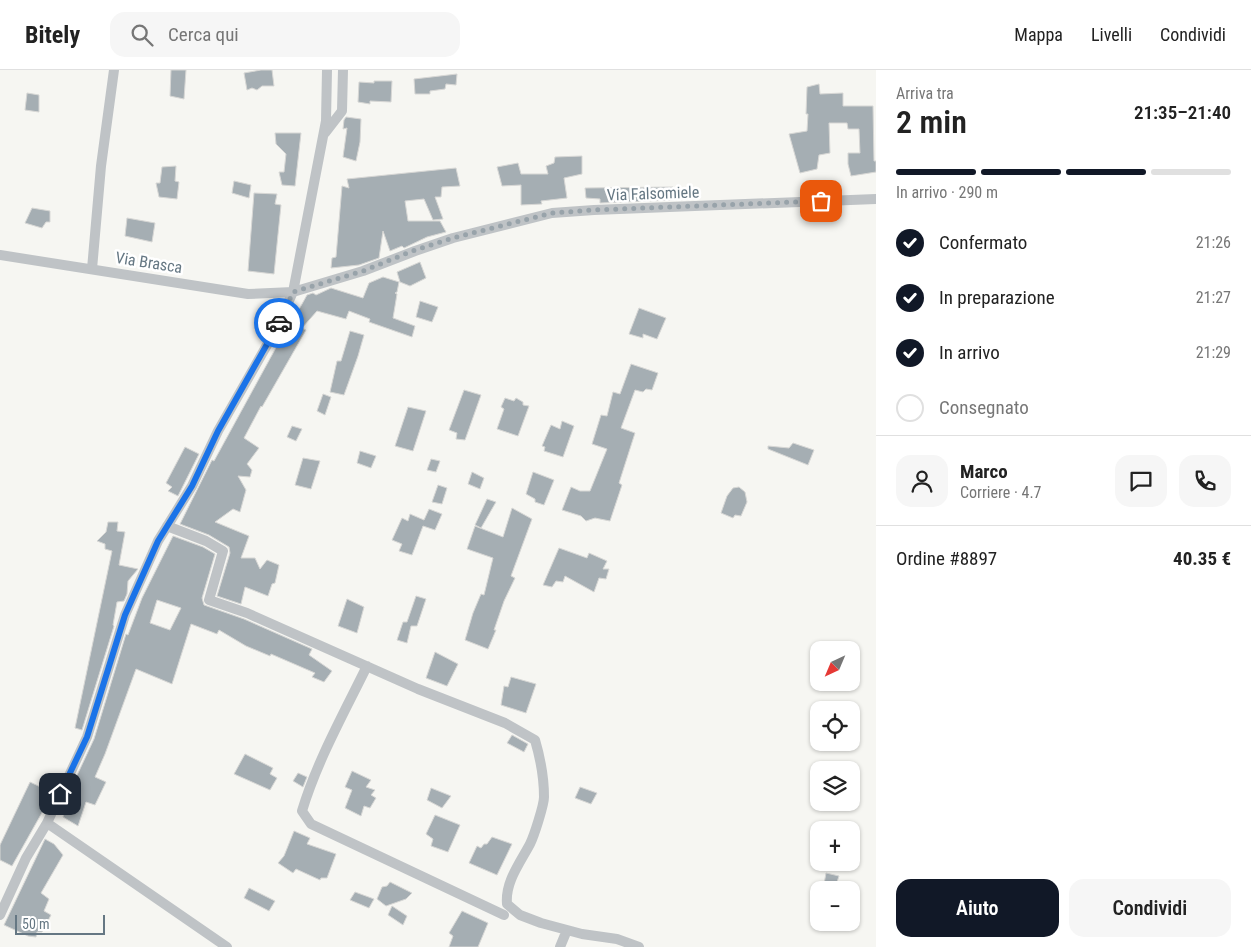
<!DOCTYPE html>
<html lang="it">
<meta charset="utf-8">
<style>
:root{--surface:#fff;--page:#f6f6f6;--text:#222;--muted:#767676;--line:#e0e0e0;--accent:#111827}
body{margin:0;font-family:"Roboto Condensed",sans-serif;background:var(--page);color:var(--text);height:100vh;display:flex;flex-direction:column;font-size:19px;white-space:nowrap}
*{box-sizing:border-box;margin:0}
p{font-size:16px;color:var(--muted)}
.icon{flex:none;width:28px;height:28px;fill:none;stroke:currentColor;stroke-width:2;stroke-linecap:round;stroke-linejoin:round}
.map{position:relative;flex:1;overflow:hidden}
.panel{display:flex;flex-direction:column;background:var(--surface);width:375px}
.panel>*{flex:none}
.needle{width:32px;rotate:224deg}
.fabs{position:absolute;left:810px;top:571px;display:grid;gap:10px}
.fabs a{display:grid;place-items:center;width:50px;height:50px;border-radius:10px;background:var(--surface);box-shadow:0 1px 4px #0004;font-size:25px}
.scale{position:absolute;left:15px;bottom:12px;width:90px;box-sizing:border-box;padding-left:5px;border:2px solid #657783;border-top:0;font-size:14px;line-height:18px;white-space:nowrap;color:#657783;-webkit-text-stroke:4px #fff;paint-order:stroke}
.pin{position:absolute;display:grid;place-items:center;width:42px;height:42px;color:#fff;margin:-21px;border-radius:10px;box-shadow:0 2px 8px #0006}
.courier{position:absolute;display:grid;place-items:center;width:50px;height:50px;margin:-25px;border:4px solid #1a73e8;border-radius:50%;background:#fff;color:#222;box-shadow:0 1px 6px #0007}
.headline em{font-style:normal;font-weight:600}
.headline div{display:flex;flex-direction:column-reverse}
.headline{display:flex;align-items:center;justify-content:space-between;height:85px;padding:0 20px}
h1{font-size:32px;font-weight:600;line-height:38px}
.bar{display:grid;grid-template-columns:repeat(4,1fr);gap:8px 5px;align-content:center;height:60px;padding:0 20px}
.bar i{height:6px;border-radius:4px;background:var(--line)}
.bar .selected{background:var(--accent)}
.bar p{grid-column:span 4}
.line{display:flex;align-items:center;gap:12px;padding:0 20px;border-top:1px solid var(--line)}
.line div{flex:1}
.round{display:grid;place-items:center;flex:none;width:52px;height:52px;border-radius:15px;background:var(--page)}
ol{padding:0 20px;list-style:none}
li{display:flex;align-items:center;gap:15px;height:55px}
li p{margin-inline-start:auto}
li .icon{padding:5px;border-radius:50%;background:var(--accent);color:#fff;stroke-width:4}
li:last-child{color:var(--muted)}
li i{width:28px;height:28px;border:2px solid var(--line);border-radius:50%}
.cta{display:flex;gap:10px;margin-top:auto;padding:10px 20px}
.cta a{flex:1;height:58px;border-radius:15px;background:var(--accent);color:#fff;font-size:20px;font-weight:600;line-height:58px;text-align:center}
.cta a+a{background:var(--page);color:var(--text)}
header{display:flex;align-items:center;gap:30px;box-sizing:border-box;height:70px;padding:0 25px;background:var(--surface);border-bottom:1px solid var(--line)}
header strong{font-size:24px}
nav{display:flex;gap:28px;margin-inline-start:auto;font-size:18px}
.search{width:350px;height:45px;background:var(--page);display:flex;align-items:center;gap:12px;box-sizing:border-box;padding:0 18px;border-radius:15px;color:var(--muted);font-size:19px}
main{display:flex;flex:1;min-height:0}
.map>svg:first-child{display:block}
</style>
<header>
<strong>Bitely</strong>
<div class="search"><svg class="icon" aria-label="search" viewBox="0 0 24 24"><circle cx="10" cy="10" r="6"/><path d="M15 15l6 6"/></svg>Cerca qui</div>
<nav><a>Mappa</a><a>Livelli</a><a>Condividi</a></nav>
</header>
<main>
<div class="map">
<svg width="876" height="877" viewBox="0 0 876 877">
<rect width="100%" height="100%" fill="#f6f6f2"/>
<path fill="#a5aeb3" stroke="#d7d7d5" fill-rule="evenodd" d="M 171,0 L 186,0 L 184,29 L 170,26 Z
M 261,0 L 272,0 L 274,16 L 262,16 L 257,20 L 252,18 L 247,20 L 244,3 Z
M 457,4 L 456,15 L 446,14 L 445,19 L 430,21 L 430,24 L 415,24 L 414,9 Z
M 374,11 L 392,11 L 391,32 L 370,31 L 370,34 L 358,32 L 359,12 L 374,13 Z
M 819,14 L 820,24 L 843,23 L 843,36 L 873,36 L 874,91 L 876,91 L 876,102 L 851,106 L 848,94 L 848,83 L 860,83 L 859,59 L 848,59 L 847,53 L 829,53 L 830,83 L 819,85 L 817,99 L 800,103 L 789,64 L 807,61 L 808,44 L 806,44 L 807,17 Z
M 27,23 L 39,25 L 39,42 L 25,40 Z
M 346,47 L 361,49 L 360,72 L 356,91 L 343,87 L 347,58 L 343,59 L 344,50 Z
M 275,63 L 301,63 L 295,116 L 282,115 L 279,102 L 284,102 L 286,84 L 276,74 Z
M 582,86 L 582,104 L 564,108 L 567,128 L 541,131 L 542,134 L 521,135 L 521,115 L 502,116 L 497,97 L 518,93 L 521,104 L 548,104 L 546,96 L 554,93 L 555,87 Z
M 176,96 L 175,111 L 179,112 L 177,129 L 159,127 L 156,113 L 160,113 L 162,97 Z
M 456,98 L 460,116 L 442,117 L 441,127 L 435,127 L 443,149 L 433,150 L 424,129 L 405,131 L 408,151 L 440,151 L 446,162 L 427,167 L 404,178 L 402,176 L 390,181 L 383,161 L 379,188 L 359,195 L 331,198 L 332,188 L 336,187 L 342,116 L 349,118 L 347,109 Z
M 234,111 L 251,115 L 249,128 L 232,123 Z
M 673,117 L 673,130 L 600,133 L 600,129 L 586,128 L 585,118 Z
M 254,123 L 277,124 L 275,134 L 281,135 L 274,204 L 248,201 Z
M 32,138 L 50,141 L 50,152 L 46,152 L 42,158 L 25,153 Z
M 127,148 L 155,153 L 152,172 L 125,166 Z
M 420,192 L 426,208 L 410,216 L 400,212 L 397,202 Z
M 383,207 L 399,212 L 397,222 L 395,223 L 397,224 L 393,248 L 415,256 L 412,267 L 369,252 L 370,249 L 349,241 L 346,249 L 317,241 L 302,258 L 306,260 L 262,337 L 261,336 L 244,368 L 259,378 L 247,394 L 252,400 L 250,407 L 238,406 L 246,420 L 240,442 L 233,439 L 215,452 L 249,466 L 241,488 L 255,488 L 260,499 L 267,490 L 279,495 L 275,513 L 272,514 L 268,526 L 245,517 L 241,534 L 217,526 L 230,483 L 229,477 L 209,465 L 180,454 L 212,390 L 214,391 L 290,252 L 292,252 L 307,225 L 313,223 L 316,225 L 331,218 L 363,228 L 369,213 Z
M 420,231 L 438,237 L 432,252 L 416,247 Z
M 639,238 L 666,248 L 657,269 L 643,264 L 643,268 L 629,264 Z
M 350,261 L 364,265 L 358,286 L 344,325 L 330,322 L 337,291 L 341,291 Z
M 631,294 L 658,303 L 652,320 L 646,319 L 643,322 L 635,320 L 621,358 L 635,363 L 619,413 L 622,415 L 610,451 L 595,448 L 586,451 L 581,446 L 562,440 L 571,417 L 580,421 L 590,421 L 607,379 L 592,374 L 601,345 L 607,346 L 613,322 L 620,324 Z
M 464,320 L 481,325 L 465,370 L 456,369 L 457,363 L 449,360 Z
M 323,324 L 331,327 L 325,345 L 317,341 Z
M 505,328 L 514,331 L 516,328 L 523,332 L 523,335 L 529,336 L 518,366 L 497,359 L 504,339 L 501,337 Z
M 408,337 L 426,341 L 413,381 L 395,376 Z
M 562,351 L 574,356 L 563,387 L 544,381 L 545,377 L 542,376 L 551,355 L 560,359 Z
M 292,356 L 302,359 L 296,371 L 287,367 Z
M 793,373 L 814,380 L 808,395 L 768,379 L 768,376 L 789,378 Z
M 185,377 L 199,384 L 178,426 L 168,421 L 172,417 L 166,413 Z
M 360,381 L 376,386 L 371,398 L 357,393 Z
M 303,388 L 320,391 L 311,419 L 295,415 Z
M 431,389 L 440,391 L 436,402 L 427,400 Z
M 472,402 L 484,408 L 480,419 L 468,414 Z
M 533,402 L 554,410 L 544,435 L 535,432 L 535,429 L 526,424 Z
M 438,415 L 447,418 L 442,434 L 432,432 Z
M 739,417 L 745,422 L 747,432 L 741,446 L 735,445 L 733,448 L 721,443 L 727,426 L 733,418 Z
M 487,429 L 496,432 L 481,458 L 475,455 Z
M 512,438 L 532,449 L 511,506 L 515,508 L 504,531 L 494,560 L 496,560 L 488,579 L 465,570 L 473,543 L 481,524 L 484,525 L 493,488 L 467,479 L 475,456 L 503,467 Z
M 429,439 L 442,444 L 435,460 L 423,456 L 412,485 L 399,481 L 402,474 L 392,470 L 402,448 L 408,451 L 410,444 L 424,450 Z
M 108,452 L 118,452 L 117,461 L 125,462 L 119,495 L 138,499 L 128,511 L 127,524 L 124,531 L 117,532 L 113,555 L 114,556 L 82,660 L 75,658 L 112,481 L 105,479 L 105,474 L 97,471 L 106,462 Z
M 173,466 L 203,477 L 215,484 L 202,528 L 204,535 L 244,549 L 312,579 L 309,585 L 332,601 L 324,612 L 312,607 L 315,603 L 271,584 L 270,586 L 246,576 L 219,560 L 217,564 L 191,554 L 172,614 L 136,599 L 105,684 L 95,707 L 106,712 L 95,735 L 86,732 L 78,756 L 63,747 L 72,716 L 94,669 L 126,564 L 128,565 L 142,528 ZM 157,530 L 181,538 L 170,560 L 150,553 Z
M 559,478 L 587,488 L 589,483 L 607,491 L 603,499 L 609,499 L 606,509 L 599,508 L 594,522 L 565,506 L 563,512 L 556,511 L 552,517 L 543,515 Z
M 416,526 L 426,529 L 417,556 L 411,556 L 407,573 L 397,570 L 403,552 L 407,552 Z
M 347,529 L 364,537 L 357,563 L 338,556 Z
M 435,582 L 458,594 L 447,616 L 426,608 Z
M 511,607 L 536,614 L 526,643 L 501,635 L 504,616 L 508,617 Z
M 512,665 L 528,674 L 524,682 L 507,673 Z
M 245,684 L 273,698 L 270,704 L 277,708 L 270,720 L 234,704 Z
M 352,701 L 371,710 L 366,717 L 375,720 L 371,725 L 376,728 L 370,738 L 364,736 L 361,746 L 345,738 L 352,720 L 345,717 Z
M 298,703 L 307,707 L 303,717 L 293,711 Z
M 30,712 L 53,723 L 12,796 L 0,790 L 0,775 Z
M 580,717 L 597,723 L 591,734 L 575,728 Z
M 431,718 L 451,726 L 442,738 L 427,730 Z
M 435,745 L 460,755 L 448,782 L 431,776 L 433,769 L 426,764 Z
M 294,761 L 310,768 L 307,774 L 336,784 L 327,808 L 321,808 L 320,810 L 296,799 L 293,803 L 278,793 L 284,786 Z
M 492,767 L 512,774 L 497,805 L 469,793 L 477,776 L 481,778 L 484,774 L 487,774 Z
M 45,769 L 54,774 L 63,785 L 41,823 L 49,829 L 44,841 L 51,845 L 42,862 L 37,862 L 36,867 L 28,866 L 4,855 Z
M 826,803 L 839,806 L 836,815 L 824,814 Z
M 390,812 L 412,823 L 406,829 L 386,836 L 377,829 L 382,817 L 387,816 Z
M 249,818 L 275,831 L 269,841 L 244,828 Z
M 355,822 L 374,829 L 369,838 L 350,830 Z
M 392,836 L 407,846 L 403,855 L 388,845 Z
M 462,841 L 488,853 L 478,877 L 449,877 L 453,866 L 449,863 Z"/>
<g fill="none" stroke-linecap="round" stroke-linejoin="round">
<path stroke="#bfc3c6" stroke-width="10" d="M 325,63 L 342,41 L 343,0
M 0,185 L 248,224 L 293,222 L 363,201 L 415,181 L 453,168 L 552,143 L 594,140 L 876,129
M 92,199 L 101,96 L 114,0
M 167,456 L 206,471 L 223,481 L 209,530 L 247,543 L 418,619 L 505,653 L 535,670 C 540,687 544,708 544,727 C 544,735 534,766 530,774 C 520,793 505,812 507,834 L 520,845 L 541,853 L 582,864 L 617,869 L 639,877
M 367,596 C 344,643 317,691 302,741 L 311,754 L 504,845
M 47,753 L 227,877
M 0,845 L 26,788 L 47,753 L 87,667 L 125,545 L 158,471 L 192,416 L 218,361 L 275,261 L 293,222 L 326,51 L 327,0
M 560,877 L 567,860"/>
</g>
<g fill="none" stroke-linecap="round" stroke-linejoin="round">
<path stroke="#98a3aa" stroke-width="5" stroke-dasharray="0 9" d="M 279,253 L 293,222 L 363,201 L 415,180 L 453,168 L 552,143 L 594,140 L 821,131"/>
<path stroke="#1a73e8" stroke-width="6" d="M 60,724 L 87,667 L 125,545 L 158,471 L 192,416 L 218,361 L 279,253"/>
</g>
<g text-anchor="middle" stroke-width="5" stroke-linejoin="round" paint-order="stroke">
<g font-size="16" fill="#657783" stroke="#fff">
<text transform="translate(653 123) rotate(-2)" y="6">Via Falsomiele</text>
<text transform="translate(149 192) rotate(9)" y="6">Via Brasca</text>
</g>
</g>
</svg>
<div class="fabs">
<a><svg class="needle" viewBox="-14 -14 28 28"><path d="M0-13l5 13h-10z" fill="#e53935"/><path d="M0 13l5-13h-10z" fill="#767676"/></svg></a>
<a><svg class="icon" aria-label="locate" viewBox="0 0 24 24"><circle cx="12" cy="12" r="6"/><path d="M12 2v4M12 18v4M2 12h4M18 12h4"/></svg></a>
<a><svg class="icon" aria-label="layers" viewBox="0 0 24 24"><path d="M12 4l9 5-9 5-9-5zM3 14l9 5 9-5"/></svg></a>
<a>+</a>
<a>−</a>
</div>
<div class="scale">50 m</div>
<div class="pin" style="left:821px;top:131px;background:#ea580c"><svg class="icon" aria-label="bag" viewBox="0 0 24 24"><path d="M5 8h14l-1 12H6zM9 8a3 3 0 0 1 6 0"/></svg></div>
<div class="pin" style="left:60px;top:724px;background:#1f2937"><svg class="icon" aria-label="home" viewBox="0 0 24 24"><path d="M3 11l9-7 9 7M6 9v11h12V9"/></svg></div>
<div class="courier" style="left:279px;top:253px"><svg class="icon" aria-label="car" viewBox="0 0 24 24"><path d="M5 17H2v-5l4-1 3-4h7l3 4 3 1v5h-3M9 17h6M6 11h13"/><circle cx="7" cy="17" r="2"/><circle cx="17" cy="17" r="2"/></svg></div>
</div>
<section class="panel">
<div class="headline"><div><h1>2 min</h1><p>Arriva tra</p></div><em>21:35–21:40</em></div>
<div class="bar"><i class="selected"></i><i class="selected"></i><i class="selected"></i><i></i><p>In arrivo · 290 m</p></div>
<ol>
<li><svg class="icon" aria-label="check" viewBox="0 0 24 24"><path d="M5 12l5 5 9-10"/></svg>Confermato<p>21:26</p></li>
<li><svg class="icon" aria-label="check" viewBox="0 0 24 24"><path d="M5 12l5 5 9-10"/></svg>In preparazione<p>21:27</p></li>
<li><svg class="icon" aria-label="check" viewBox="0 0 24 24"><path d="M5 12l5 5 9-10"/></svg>In arrivo<p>21:29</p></li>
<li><i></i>Consegnato</li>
</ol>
<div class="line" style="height:90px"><a class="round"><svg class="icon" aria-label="person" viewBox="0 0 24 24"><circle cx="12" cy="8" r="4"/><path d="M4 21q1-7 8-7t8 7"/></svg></a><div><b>Marco</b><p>Corriere · 4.7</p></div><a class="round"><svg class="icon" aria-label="chat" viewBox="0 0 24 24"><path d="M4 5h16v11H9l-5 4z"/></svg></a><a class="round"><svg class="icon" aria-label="phone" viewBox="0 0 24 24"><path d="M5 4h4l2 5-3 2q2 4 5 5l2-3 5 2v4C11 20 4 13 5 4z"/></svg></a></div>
<div class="line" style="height:65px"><div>Ordine #8897</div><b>40.35 €</b></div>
<div class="cta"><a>Aiuto</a><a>Condividi</a></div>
</section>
</main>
